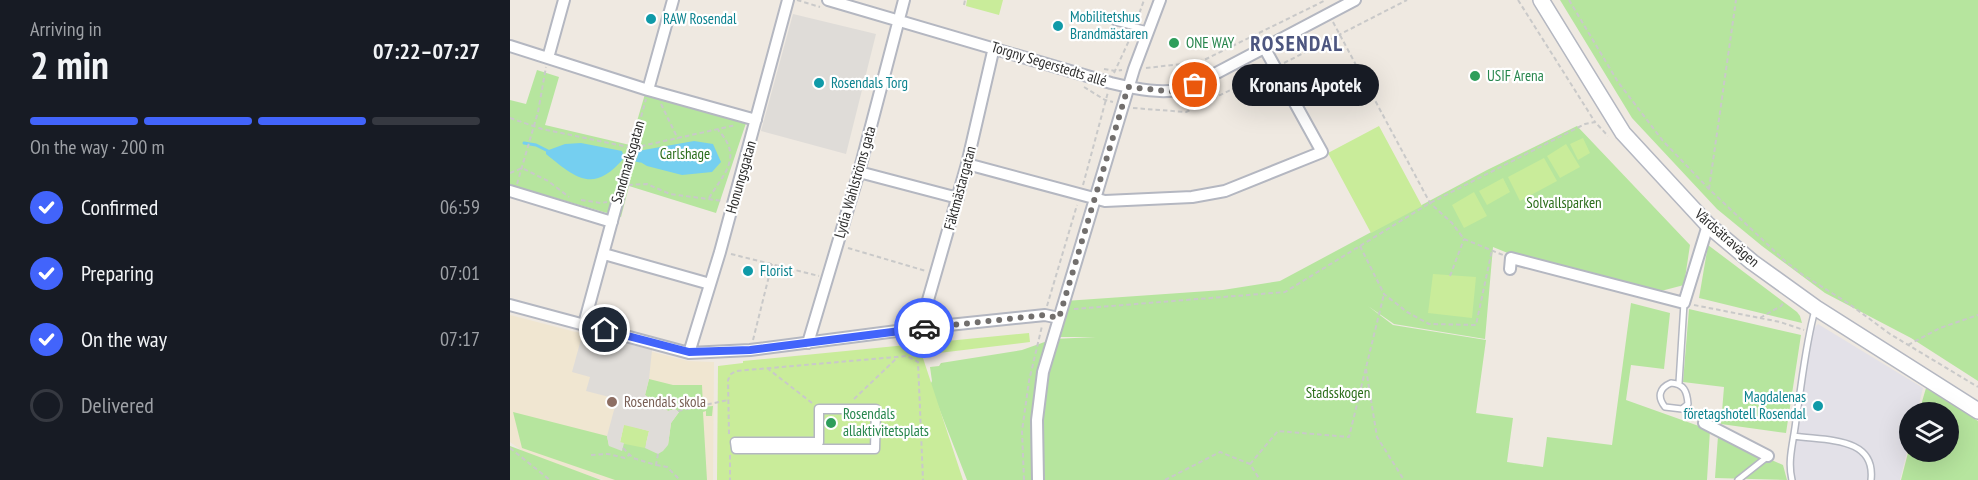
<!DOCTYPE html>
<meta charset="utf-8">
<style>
:root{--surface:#171b24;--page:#20242c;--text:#f1f3f6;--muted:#9ea1a6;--line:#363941;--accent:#4264fb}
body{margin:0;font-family:"PT Sans Narrow",sans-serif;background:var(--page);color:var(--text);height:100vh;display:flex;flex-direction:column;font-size:22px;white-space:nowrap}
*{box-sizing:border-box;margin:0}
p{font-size:20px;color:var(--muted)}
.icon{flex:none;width:33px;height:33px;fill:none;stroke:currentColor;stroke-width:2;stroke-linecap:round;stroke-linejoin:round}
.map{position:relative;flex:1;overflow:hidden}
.side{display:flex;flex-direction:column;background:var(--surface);width:510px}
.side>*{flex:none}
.controls{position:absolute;left:1389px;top:402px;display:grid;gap:12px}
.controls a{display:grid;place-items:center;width:60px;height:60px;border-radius:50%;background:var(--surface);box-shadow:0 6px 24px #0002;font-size:30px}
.pin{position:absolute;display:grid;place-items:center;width:51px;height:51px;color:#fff;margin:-26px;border:3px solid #fff;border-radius:50%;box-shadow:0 2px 6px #0007}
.courier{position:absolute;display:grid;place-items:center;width:60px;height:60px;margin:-30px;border:4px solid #4264fb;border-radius:50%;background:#fff;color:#222;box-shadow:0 2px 8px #0007}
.bubble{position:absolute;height:42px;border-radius:21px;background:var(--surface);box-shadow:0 6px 24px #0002;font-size:20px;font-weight:600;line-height:42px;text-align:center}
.summary em{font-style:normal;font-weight:600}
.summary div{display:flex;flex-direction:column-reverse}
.summary{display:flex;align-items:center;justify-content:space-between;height:102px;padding:0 30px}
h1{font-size:39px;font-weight:600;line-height:45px}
.bar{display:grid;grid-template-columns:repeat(4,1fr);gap:9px 6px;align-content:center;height:72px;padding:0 30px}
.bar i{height:8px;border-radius:4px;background:var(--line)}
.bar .on{background:var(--accent)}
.bar p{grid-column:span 4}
ol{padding:0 30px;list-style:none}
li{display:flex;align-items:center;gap:18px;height:66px}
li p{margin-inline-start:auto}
li .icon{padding:6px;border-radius:50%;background:var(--accent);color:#fff;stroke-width:4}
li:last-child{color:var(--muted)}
li i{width:33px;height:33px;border:3px solid var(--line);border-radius:50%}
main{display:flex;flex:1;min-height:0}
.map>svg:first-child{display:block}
</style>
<main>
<section class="side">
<div class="summary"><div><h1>2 min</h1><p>Arriving in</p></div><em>07:22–07:27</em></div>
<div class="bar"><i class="on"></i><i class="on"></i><i class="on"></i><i></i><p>On the way · 200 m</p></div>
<ol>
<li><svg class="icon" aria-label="check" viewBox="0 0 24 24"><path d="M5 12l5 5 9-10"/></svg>Confirmed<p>06:59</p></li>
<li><svg class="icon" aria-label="check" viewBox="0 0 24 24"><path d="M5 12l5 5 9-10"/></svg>Preparing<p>07:01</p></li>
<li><svg class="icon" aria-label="check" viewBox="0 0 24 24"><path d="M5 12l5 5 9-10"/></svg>On the way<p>07:17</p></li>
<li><i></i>Delivered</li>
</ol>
</section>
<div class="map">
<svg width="1468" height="480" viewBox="0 0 1468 480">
<rect width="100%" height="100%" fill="#efe9e1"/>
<path fill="#e3e1e8" d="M 1308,324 L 1413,388 L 1407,412 L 1400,412 L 1399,443 L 1390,480 L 1282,480 L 1282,448 L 1299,333 Z"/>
<path fill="#f0e6d1" d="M 0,315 L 178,361 L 204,362 L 203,480 L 93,480 L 18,455 L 0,442 Z"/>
<path fill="#b6e59e" d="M 1050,0 L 1468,0 L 1468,381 L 1401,338 L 1315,293 L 1252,246 L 1207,209 L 1122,118 Z
M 27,70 L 49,77 L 35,125 L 120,145 L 135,94 L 237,120 L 206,213 L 119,186 L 111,217 L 0,185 L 0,100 L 16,104 Z
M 1067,126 L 1180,245 L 1174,285 L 1151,291 L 1010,258 L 983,247 L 975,339 L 884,324 L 858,306 L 883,325 L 976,340 L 966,413 L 1003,418 L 997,462 L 1033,467 L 1037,437 L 1102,445 L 1121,303 L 1160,313 L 1154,369 L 1121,365 L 1116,400 L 1200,430 L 1197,480 L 457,480 L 420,385 L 422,381 L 420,367 L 429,366 L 431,363 L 512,350 L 543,339 L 586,337 L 544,337 L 555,301 L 713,290 L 770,281 L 977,170 Z
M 1198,245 L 1287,312 L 1290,316 L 1292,323 L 1189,298 Z
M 1179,309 L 1291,335 L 1276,433 L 1211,424 L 1214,387 L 1173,382 Z
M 139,379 L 163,385 L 192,385 L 193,407 L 203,406 L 202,416 L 196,416 L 196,411 L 193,412 L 197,480 L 105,480 L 12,448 L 3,412 L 97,436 L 99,446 L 110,443 L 158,445 L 161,423 L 169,412 L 165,409 L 158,411 L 135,395 Z
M 1416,388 L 1468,421 L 1468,480 L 1391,480 L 1399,449 L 1400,452 L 1438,452 L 1438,412 L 1409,412 Z
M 1208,436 L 1273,465 L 1277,480 L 1205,478 Z
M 0,446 L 91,480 L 0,480 Z"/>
<path fill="#c9ec9a" d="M 457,0 L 493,0 L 489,15 L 456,6 Z
M 869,126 L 912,206 L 861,233 L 818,153 Z
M 1073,138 L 1080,153 L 1068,160 L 1060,144 Z
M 1056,144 L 1070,167 L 1050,178 L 1037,156 Z
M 1034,158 L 1047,181 L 1010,201 L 998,177 Z
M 993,178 L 1000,192 L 977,205 L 969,191 Z
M 964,192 L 977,216 L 954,228 L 942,205 Z
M 923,274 L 966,277 L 962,318 L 918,313 Z
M 519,333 L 520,342 L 412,355 L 453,480 L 207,480 L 208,366 L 233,363 L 233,361 Z
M 114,424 L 139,431 L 135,448 L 110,443 Z"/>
<path fill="#dfdcd8" d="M 283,14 L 366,34 L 336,154 L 251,131 Z
M 73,332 L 142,350 L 139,379 L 135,395 L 158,411 L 165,409 L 169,412 L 161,423 L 158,445 L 153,451 L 148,454 L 135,448 L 139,431 L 114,425 L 110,442 L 114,443 L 112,451 L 99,446 L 97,436 L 107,399 L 76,391 L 80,377 L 62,372 Z"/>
<path fill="#75cff0" d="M 184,141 L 203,144 L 211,162 L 202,172 L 172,175 L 137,166 L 127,160 L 128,151 Z
M 71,143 L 112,151 L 114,158 C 84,193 68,180 36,154 L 36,151 L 55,144 Z"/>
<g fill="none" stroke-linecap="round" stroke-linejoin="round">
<path stroke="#75cff0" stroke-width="3" d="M 14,143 L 26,145 L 38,151
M 113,157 L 130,161"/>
<g stroke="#b4b7c1" stroke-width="8">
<path id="service" d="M 605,22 L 638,30
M 1161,383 C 1174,384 1177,391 1178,404 L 1172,409 L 1155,407 C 1147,397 1149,388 1161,383 Z
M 1169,383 L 1174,303
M 1284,436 C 1315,441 1366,436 1361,480
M 1228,480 L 1257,457
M 1282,480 C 1277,460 1284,440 1286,420 C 1292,383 1295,346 1305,310"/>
</g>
<g stroke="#b4b7c1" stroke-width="11">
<path id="pedestrian" d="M 309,409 L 366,409 L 365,449 L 226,449 L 225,442 L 309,442 Z"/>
</g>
<g stroke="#b4b7c1" stroke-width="14">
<path id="minor" d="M 318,0 L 601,83 C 626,89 653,95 678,88 L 845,0
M 0,46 L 138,90 L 246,120
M 38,58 L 54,0
M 138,90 L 163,0
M 457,164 L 595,201 L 682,197 L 715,191 L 812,152 L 755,49
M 349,172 L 448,198
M 0,191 L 102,222
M 94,254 L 200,284
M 1000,269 L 1001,258 L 1174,303 L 1198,225
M 0,305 L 179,353 L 240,350 L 410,328 L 535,315 L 549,318
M 74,324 L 108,199
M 410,328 L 457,164 L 484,47
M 298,343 L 349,172 L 394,0
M 179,353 L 210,252 L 278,0
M 1194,423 L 1258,456
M 528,480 L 527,420 L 533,372 L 624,69 L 650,0"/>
</g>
<g stroke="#b4b7c1" stroke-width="18">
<path id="secondary" d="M 1031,0 L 1113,133 L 1198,225 L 1242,262 L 1306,308 L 1468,411"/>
</g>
<path stroke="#c9c9c9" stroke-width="2" stroke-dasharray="4.5 3" stroke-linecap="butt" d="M 287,0 L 310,7
M 1008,0 L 1085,122
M 1059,0 L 1108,82 L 1153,141 L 1199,189 L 1275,261 L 1293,275 L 1338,303 L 1380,334 L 1468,387
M 454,5 L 455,0
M 627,20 L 634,0
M 823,22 L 920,203 L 942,223 L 954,239 L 993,255
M 774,63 L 897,0
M 636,68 L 690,62 L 816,0
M 594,69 L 605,71 L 612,70
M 604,73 L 622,34
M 574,87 L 595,100 L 603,102
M 151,104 L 168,139
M 623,108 L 676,112 L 755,73
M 0,118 L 32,129 L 123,148 L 226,125
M 0,173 L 12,168 L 38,181 L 59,197
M 7,184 L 28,112 L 36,67
M 573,185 L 598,92
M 111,189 L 136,99
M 1199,189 L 1226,0
M 114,191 L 118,185 L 137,184 L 160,194 L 213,201
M 199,198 C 215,172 233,157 208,130
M 71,200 L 91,203 L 97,202
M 850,246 L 874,294 L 897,312 L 919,324 L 966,325 L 982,250
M 338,248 L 416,271
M 221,254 L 309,276
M 940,276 L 954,239
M 1184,305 L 1250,318 L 1271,306 L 1274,302
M 537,306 L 567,205
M 564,309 L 775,292 L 920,203 L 1075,124 L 1085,122 L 1098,136
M 1250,318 L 1270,322 L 1294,330
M 243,340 L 262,264
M 1398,345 L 1430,328 L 1468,315
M 257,368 L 302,403
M 856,369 L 867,437 L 894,480
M 344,399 L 388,357
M 168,411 L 218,400
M 219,434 L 218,380 L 221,374 L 226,371 L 397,356 L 408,362 L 413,480
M 0,448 L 40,480
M 113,448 L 123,458 L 146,465 L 148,454
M 81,455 L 98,454 L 115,458 L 119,455
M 220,455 L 220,480
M 740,464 L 768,431 L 839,437 L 874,294
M 146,465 L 157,467 L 170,480
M 514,480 L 512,431 L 519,381 L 532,326
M 655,480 L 710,452 L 740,464 L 750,480"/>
<use href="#service" stroke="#fff" stroke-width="5"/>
<use href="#pedestrian" stroke="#fff" stroke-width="8"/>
<use href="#minor" stroke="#fff" stroke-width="10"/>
<use href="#secondary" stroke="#fff" stroke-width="15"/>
</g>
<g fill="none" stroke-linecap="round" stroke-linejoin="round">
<path stroke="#726f6d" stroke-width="6" stroke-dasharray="0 10.8" d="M 414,328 L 535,315 L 549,318 L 618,87 L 667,92 L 685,85"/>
<path stroke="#4264fb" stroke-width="8" d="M 95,330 L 179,352 L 240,350 L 414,328"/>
</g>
<g fill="#0f9aa8" stroke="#fff" stroke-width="2">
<circle cx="141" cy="19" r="6"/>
<circle cx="548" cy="26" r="6"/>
<circle cx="309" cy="83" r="6"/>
<circle cx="238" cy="271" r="6"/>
<circle cx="1308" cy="406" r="6"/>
</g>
<g fill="#2e9e5b" stroke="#fff" stroke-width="2">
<circle cx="664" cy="43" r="6"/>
<circle cx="965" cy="76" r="6"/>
<circle cx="321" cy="423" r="6"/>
</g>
<circle fill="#8d6e63" stroke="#fff" stroke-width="2" cx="102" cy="402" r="6"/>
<g text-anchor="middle" stroke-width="4.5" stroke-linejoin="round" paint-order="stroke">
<g font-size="15" fill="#0d838f" stroke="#fff" text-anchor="start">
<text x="560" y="22">Mobilitetshus<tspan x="560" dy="17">Brandmästaren</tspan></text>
<text x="153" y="24">RAW Rosendal</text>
<text x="321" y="88">Rosendals Torg</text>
<text x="250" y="276">Florist</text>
<text x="1296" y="402" text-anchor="end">Magdalenas<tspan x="1296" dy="17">företagshotell Rosendal</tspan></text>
</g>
<g font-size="15" fill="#27864d" stroke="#fff" text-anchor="start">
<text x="676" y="48">ONE WAY</text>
<text x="977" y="81">USIF Arena</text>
<text x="333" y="419">Rosendals<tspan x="333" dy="17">allaktivitetsplats</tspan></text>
</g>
<g font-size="15" fill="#2e2e2e" stroke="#fff">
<text transform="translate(539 64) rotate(17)" y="5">Torgny Segerstedts allé</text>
<text transform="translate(118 162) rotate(-74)" y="5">Sandmarksgatan</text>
<text transform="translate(231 177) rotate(-74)" y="5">Honungsgatan</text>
<text transform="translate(345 182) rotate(-74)" y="5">Lydia Wahlströms gata</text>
<text transform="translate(450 188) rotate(-75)" y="5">Fäktmästargatan</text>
<text transform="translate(1217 238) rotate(41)" y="5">Vårdsätravägen</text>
</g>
<g font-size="15" fill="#2c6e1b" stroke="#fff">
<text x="175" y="159">Carlshage</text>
<text x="1054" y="208">Solvallsparken</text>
<text x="828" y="398">Stadsskogen</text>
</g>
<g font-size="15" fill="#785e54" stroke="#fff" text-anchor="start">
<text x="114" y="407">Rosendals skola</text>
</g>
<g font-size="21" font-weight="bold" letter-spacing="1.5" fill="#4d5680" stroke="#fff">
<text x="787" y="51">ROSENDAL</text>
</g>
</g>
</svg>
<div class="controls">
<a><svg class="icon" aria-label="layers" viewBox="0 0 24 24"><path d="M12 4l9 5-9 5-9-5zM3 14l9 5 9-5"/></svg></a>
</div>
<div class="pin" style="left:685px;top:85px;background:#ea580c"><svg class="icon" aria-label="bag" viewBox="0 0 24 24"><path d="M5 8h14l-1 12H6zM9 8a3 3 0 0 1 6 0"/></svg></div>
<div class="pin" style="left:95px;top:330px;background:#1f2937"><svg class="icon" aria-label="home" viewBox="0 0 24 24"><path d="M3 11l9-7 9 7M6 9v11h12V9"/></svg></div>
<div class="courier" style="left:414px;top:328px"><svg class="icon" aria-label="car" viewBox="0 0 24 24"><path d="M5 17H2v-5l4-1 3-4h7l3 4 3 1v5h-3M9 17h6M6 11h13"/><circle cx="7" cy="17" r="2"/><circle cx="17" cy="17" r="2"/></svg></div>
<div class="bubble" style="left:722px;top:64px;width:147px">Kronans Apotek</div>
</div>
</main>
